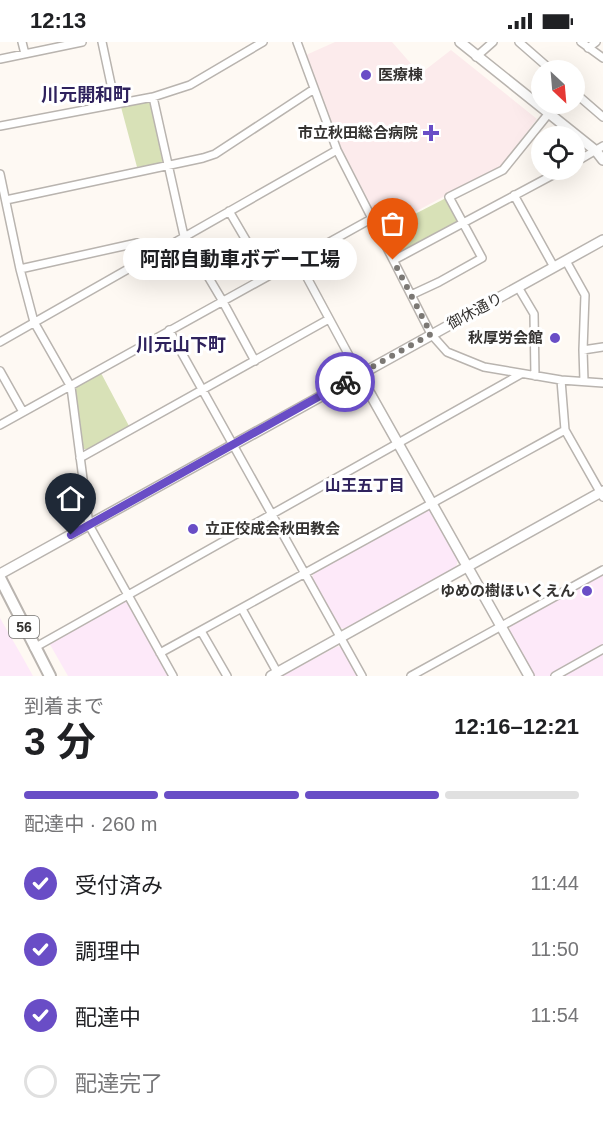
<!DOCTYPE html>
<html lang="ja">
<meta charset="utf-8">
<style>
:root{--surface:#fff;--page:#f2f2f2;--text:#202124;--muted:#757577;--line:#e0e0e0;--accent:#694dc6}
body{margin:0;font-family:Arial,"Noto Sans JP",sans-serif;background:var(--page);color:var(--text);height:100vh;display:flex;flex-direction:column;font-size:22px;white-space:nowrap}
*{box-sizing:border-box;margin:0}
p{font-size:20px;color:var(--muted)}
.icon{flex:none;width:33px;height:33px;fill:none;stroke:currentColor;stroke-width:2;stroke-linecap:round;stroke-linejoin:round}
.map{position:relative;height:634px;overflow:hidden}
.panel{display:flex;flex-direction:column;background:var(--surface);flex:1}
.panel>*{flex:none}
.needle{width:39px;rotate:154deg}
.controls{position:absolute;left:531px;top:18px;display:grid;gap:12px}
.controls a{display:grid;place-items:center;width:54px;height:54px;border-radius:50%;background:var(--surface);box-shadow:0 6px 24px #0002;font-size:30px}
.pin{position:absolute;display:grid;place-items:center;width:51px;height:51px;color:#fff;margin:-62px -26px;border-radius:50% 50% 50% 0;rotate:-45deg;box-shadow:0 0 6px #0007}
.pin .icon{rotate:45deg}
.courier{position:absolute;display:grid;place-items:center;width:60px;height:60px;margin:-30px;border:4px solid #694dc6;border-radius:50%;background:#fff;color:#222;box-shadow:0 2px 8px #0007}
.bubble{position:absolute;height:42px;border-radius:21px;background:var(--surface);box-shadow:0 6px 24px #0002;font-size:20px;font-weight:700;line-height:42px;text-align:center}
.headline em{font-style:normal;font-weight:700}
.headline div{display:flex;flex-direction:column-reverse}
.headline{display:flex;align-items:center;justify-content:space-between;height:102px;padding:0 24px}
h1{font-size:39px;font-weight:700;line-height:45px}
.bar{display:grid;grid-template-columns:repeat(4,1fr);gap:9px 6px;align-content:center;height:72px;padding:0 24px}
.bar i{height:8px;border-radius:4px;background:var(--line)}
.bar .current{background:var(--accent)}
.bar p{grid-column:span 4}
ol{padding:0 24px;list-style:none}
li{display:flex;align-items:center;gap:18px;height:66px}
li p{margin-inline-start:auto}
li .icon{padding:6px;border-radius:50%;background:var(--accent);color:#fff;stroke-width:4}
li:last-child{color:var(--muted)}
li i{width:33px;height:33px;border:3px solid var(--line);border-radius:50%}
.status{display:flex;justify-content:space-between;align-items:center;height:42px;padding:0 30px;background:var(--surface);direction:ltr}
.status svg{height:16px;fill:currentColor}
.map>svg:first-child{display:block}
</style>
<div class="status"><b>12:13</b><svg viewBox="0 0 49 12"><path d="M0 12V9h3v3zM5 12V6h3v6zM10 12V3h3v9zM15 12V0h3v12zM26 1h20v11H26zM47 4h2v5h-2z"/></svg></div>
<div class="map">
<svg width="603" height="634" viewBox="0 0 603 634">
<rect width="100%" height="100%" fill="#fef9f3"/>
<path fill="#fde9f9" d="M 427,468 L 432,469 L 458,518 L 456,525 L 344,587 L 337,584 L 311,538 L 314,531 Z
M 603,531 L 603,605 L 551,634 L 534,634 L 509,588 L 512,582 Z
M 123,558 L 129,561 L 168,634 L 68,634 L 48,599 Z
M 0,576 L 23,616 L 33,634 L 0,634 Z
M 338,604 L 345,608 L 359,634 L 282,634 Z
M 603,611 L 603,634 L 562,634 Z"/>
<path fill="#fcebec" d="M 335,0 L 392,0 L 420,32 L 451,8 L 537,77 L 501,124 L 383,187 L 341,106 L 306,13 Z"/>
<path fill="#d8e1b7" d="M 150,60 L 163,121 L 137,125 L 121,65 Z
M 446,156 L 458,180 L 396,214 L 382,189 Z
M 101,331 L 129,384 L 88,407 L 83,407 L 75,350 L 76,344 Z"/>
<g fill="none" stroke-linecap="round" stroke-linejoin="round">
<g stroke="#b9b4af" stroke-width="10">
<path id="street" d="M 22,0 L 25,12
M 102,0 L 115,61
M 297,0 L 337,108 L 431,292 L 447,310 L 484,325 L 561,338 L 603,341
M 519,0 L 551,28
M 581,0 L 603,16
M 588,6 L 596,0
M 476,15 L 493,0
M 0,17 L 82,0
M 574,50 L 603,75
M 153,55 L 184,194 L 222,258 L 255,319
M 0,84 L 153,55 L 190,43 L 263,0
M 574,121 L 603,104
M 0,132 L 20,227 L 34,280 L 71,345 L 89,483 L 173,634
M 514,153 L 554,225
M 6,158 L 203,116 L 215,112 L 314,47
M 229,169 L 267,234
M 297,217 L 359,332
M 394,218 L 562,128
M 566,219 L 585,253 L 583,308
M 20,227 L 137,201 L 144,216
M 518,245 L 534,272 L 535,334
M 411,253 L 439,240 L 482,216 L 449,155 L 503,128 L 549,71
M 169,288 L 362,634
M 0,300 L 337,108
M 0,329 L 23,370
M 561,338 L 565,388 L 603,455
M 584,339 L 583,308 L 603,305
M 0,383 L 371,177
M 80,416 L 329,277
M 242,567 L 277,630
M 201,589 L 227,634
M 34,606 L 521,332
M 160,611 L 565,388
M 411,634 L 603,528
M 555,634 L 603,607"/>
</g>
<g stroke="#b9b4af" stroke-width="12">
<path id="secondary" d="M 460,0 L 596,109 L 603,118
M 359,332 L 529,634
M 0,532 L 603,198
M 271,634 L 603,449"/>
</g>
<g stroke="#b9b4af" stroke-width="14">
<path id="primary" d="M 0,536 L 50,634"/>
</g>
<use href="#street" stroke="#fff" stroke-width="7"/>
<use href="#secondary" stroke="#fff" stroke-width="9"/>
<use href="#primary" stroke="#fff" stroke-width="10"/>
</g>
<g fill="none" stroke-linecap="round" stroke-linejoin="round">
<path stroke="#7b7874" stroke-width="6" stroke-dasharray="0 10.8" d="M 345,340 L 431,292 L 393,218"/>
<path stroke="#694dc6" stroke-width="8" d="M 71,493 L 345,340"/>
</g>
<g fill="#694dc6" stroke="#fff" stroke-width="2">
<circle cx="366" cy="33" r="6"/>
<path d="M428 82h6v6h6v6h-6v6h-6v-6h-6v-6h6z"/>
<circle cx="555" cy="296" r="6"/>
<circle cx="193" cy="487" r="6"/>
<circle cx="587" cy="549" r="6"/>
</g>
<g text-anchor="middle" stroke-width="6" stroke-linejoin="round" paint-order="stroke">
<rect fill="#fff" stroke="#71706e" stroke-width="1.5" x="9" y="574" width="30" height="22" rx="4.5"/>
<g font-size="14" font-weight="bold" fill="#343230">
<text x="24" y="590">56</text>
</g>
<g font-size="15" font-weight="bold" fill="#343230" stroke="#fff" text-anchor="end">
<text x="378" y="38" text-anchor="start">医療棟</text>
<text x="418" y="96">市立秋田総合病院</text>
<text x="543" y="301">秋厚労会館</text>
<text x="205" y="492" text-anchor="start">立正佼成会秋田教会</text>
<text x="575" y="554">ゆめの樹ほいくえん</text>
</g>
<g font-size="15" fill="#343230" stroke="#fff">
<text transform="translate(475 269) rotate(-28)" y="5">御休通り</text>
</g>
<g font-size="16" font-weight="bold" fill="#2f225d" stroke="#fff">
<text x="365" y="449">山王五丁目</text>
</g>
<g font-size="18" font-weight="bold" fill="#2f225d" stroke="#fff">
<text x="86" y="59">川元開和町</text>
<text x="181" y="309">川元山下町</text>
</g>
</g>
</svg>
<div class="controls">
<a><svg class="needle" viewBox="-14 -14 28 28"><path d="M0-13l5 13h-10z" fill="#e53935"/><path d="M0 13l5-13h-10z" fill="#757577"/></svg></a>
<a><svg class="icon" aria-label="locate" viewBox="0 0 24 24"><circle cx="12" cy="12" r="6"/><path d="M12 2v4M12 18v4M2 12h4M18 12h4"/></svg></a>
</div>
<div class="pin" style="left:393px;top:218px;background:#ea580c"><svg class="icon" aria-label="bag" viewBox="0 0 24 24"><path d="M5 8h14l-1 12H6zM9 8a3 3 0 0 1 6 0"/></svg></div>
<div class="pin" style="left:71px;top:493px;background:#1f2937"><svg class="icon" aria-label="home" viewBox="0 0 24 24"><path d="M3 11l9-7 9 7M6 9v11h12V9"/></svg></div>
<div class="courier" style="left:345px;top:340px"><svg class="icon" aria-label="bike" viewBox="0 0 24 24"><circle cx="6" cy="16" r="4"/><circle cx="18" cy="16" r="4"/><path d="M6 16l4-8h5l3 8M10 8l3 8H6M13 5h3"/></svg></div>
<div class="bubble" style="left:123px;top:196px;width:234px">阿部自動車ボデー工場</div>
</div>
<section class="panel">
<div class="headline"><div><h1>3 分</h1><p>到着まで</p></div><em>12:16–12:21</em></div>
<div class="bar"><i class="current"></i><i class="current"></i><i class="current"></i><i></i><p>配達中 · 260 m</p></div>
<ol>
<li><svg class="icon" aria-label="check" viewBox="0 0 24 24"><path d="M5 12l5 5 9-10"/></svg>受付済み<p>11:44</p></li>
<li><svg class="icon" aria-label="check" viewBox="0 0 24 24"><path d="M5 12l5 5 9-10"/></svg>調理中<p>11:50</p></li>
<li><svg class="icon" aria-label="check" viewBox="0 0 24 24"><path d="M5 12l5 5 9-10"/></svg>配達中<p>11:54</p></li>
<li><i></i>配達完了</li>
</ol>
</section>
